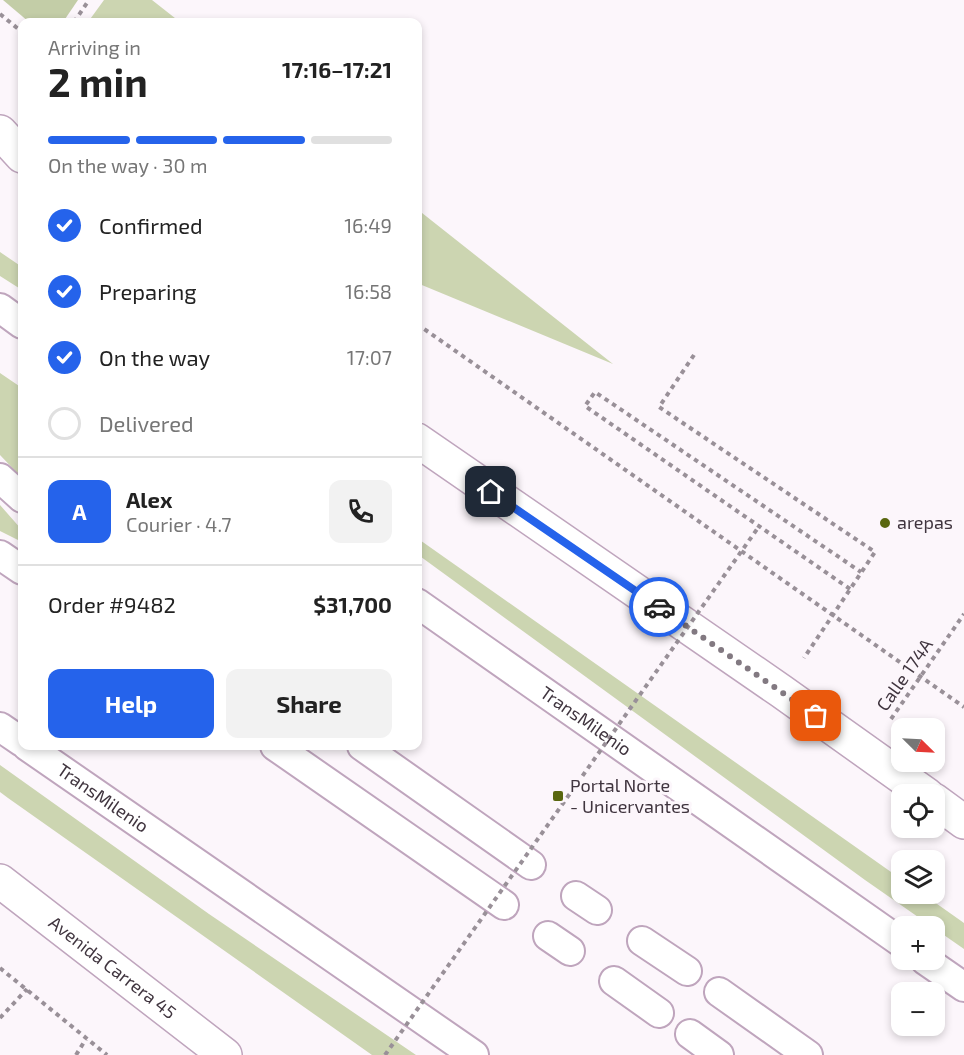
<!DOCTYPE html>
<meta charset="utf-8">
<style>
:root{--surface:#fff;--page:#f2f2f2;--text:#222;--muted:#767676;--line:#e0e0e0;--accent:#2563eb}
body{margin:0;font-family:"Exo 2",sans-serif;background:var(--page);color:var(--text);height:100vh;display:flex;flex-direction:column;font-size:22px;white-space:nowrap}
*{box-sizing:border-box;margin:0}
p{font-size:20px;color:var(--muted)}
.icon{flex:none;width:33px;height:33px;fill:none;stroke:currentColor;stroke-width:2;stroke-linecap:round;stroke-linejoin:round}
.map{position:relative;flex:1;overflow:hidden}
.details{position:absolute;left:18px;top:18px;width:404px;height:732px;display:flex;flex-direction:column;background:var(--surface);border-radius:12px;box-shadow:0 3px 9px #0003}
.details>*{flex:none}
.needle{width:39px;rotate:114deg}
.tools{position:absolute;left:891px;top:718px;display:grid;gap:12px}
.tools a{display:grid;place-items:center;width:54px;height:54px;border-radius:12px;background:var(--surface);box-shadow:0 3px 9px #0003;font-size:30px}
.pin{position:absolute;display:grid;place-items:center;width:51px;height:51px;color:#fff;margin:-26px;border-radius:12px;box-shadow:0 3px 9px #0006}
.courier{position:absolute;display:grid;place-items:center;width:60px;height:60px;margin:-30px;border:4px solid #2563eb;border-radius:50%;background:#fff;color:#222;box-shadow:0 2px 8px #0007}
.overview em{font-style:normal;font-weight:700}
.overview div{display:flex;flex-direction:column-reverse}
.overview{display:flex;align-items:center;justify-content:space-between;height:102px;padding:0 30px}
h1{font-size:39px;font-weight:700;line-height:45px}
.bar{display:grid;grid-template-columns:repeat(4,1fr);gap:9px 6px;align-content:center;height:72px;padding:0 30px}
.bar i{height:8px;border-radius:4px;background:var(--line)}
.bar .on{background:var(--accent)}
.bar p{grid-column:span 4}
.line{display:flex;align-items:center;gap:15px;padding:0 30px;border-top:2px solid var(--line)}
.line div{flex:1}
.round{display:grid;place-items:center;flex:none;width:63px;height:63px;border-radius:12px;background:var(--page)}
ol{padding:0 30px;list-style:none}
li{display:flex;align-items:center;gap:18px;height:66px}
li p{margin-inline-start:auto}
li .icon{padding:6px;border-radius:50%;background:var(--accent);color:#fff;stroke-width:4}
li:last-child{color:var(--muted)}
li i{width:33px;height:33px;border:3px solid var(--line);border-radius:50%}
.button{display:flex;gap:12px;margin-top:auto;padding:12px 30px}
.button a{flex:1;height:69px;border-radius:12px;background:var(--accent);color:#fff;font-size:24px;font-weight:700;line-height:69px;text-align:center}
.button a+a{background:var(--page);color:var(--text)}
.map>svg:first-child{display:block}
</style>
<div class="map">
<svg width="964" height="1055" viewBox="0 0 964 1055">
<rect width="100%" height="100%" fill="#fcf6fb"/>
<path fill="#ccd5b1" d="M 104,0 L 152,0 L 180,22 L 88,22 Z
M 417,209 L 613,364 L 417,283 Z
M 0,252 L 22,267 L 22,290 L 0,276 Z
M 0,373 L 22,388 L 22,478 L 0,455 Z
M 0,505 L 22,530 L 22,542 L 0,531 Z
M 417,538 L 901,879 L 902,894 L 923,894 L 964,923 L 964,949 L 865,880 L 417,554 Z
M 0,765 L 209,914 L 416,1055 L 372,1055 L 8,798 L 0,792 Z"/>
<path fill="#c3cda7" d="M 3,0 L 78,0 L 63,22 L 29,22 Z"/>
<g fill="none" stroke-linecap="round" stroke-linejoin="round">
<g stroke="#bfa5bd" stroke-width="32">
<g id="service">
<path d="M 0,308 L 22,324"/>
<path d="M 0,478 L 22,498"/>
<path d="M 0,555 L 22,570"/>
<path id="s1" d="M 417,603 L 902,943"/>
<path d="M 0,727 L 22,742"/>
<path id="s2" d="M 27,746 L 474,1055"/>
<path d="M 275,746 L 504,905"/>
<path d="M 362,746 L 531,865"/>
<path d="M 576,896 L 597,910"/>
<path d="M 548,936 L 570,951"/>
<path d="M 642,941 L 687,971"/>
<path d="M 925,960 L 964,987"/>
<path d="M 614,981 L 659,1013"/>
<path d="M 719,992 L 808,1055"/>
<path d="M 690,1034 L 719,1055"/>
</g>
</g>
<g stroke="#bfa5bd" stroke-width="36">
<g id="trunk">
<path d="M 0,132 L 22,156"/>
<path d="M 417,440 L 781,691 L 927,795"/>
<path d="M 934,800 L 964,822"/>
<path id="s3" d="M 0,881 L 225,1055"/>
</g>
</g>
<path stroke="#999098" stroke-width="4" stroke-dasharray="4.5 4.5" stroke-linecap="butt" d="M 0,14 L 22,32
M 74,22 L 89,0
M 417,324 L 964,707
M 694,355 L 659,407 L 875,552 L 804,658
M 850,589 L 585,406 L 595,392 L 861,572
M 891,719 L 964,614
M 0,968 L 107,1055
M 0,1018 L 27,989
M 76,1055 L 86,1039"/>
<use href="#service" stroke="#fff" stroke-width="28"/>
<use href="#trunk" stroke="#fff" stroke-width="33"/>
<path stroke="#999098" stroke-width="4" stroke-dasharray="4.5 4.5" stroke-linecap="butt" d="M 385,1055 L 760,525"/>
</g>
<g fill="none" stroke-linecap="round" stroke-linejoin="round">
<path stroke="#827981" stroke-width="6" stroke-dasharray="0 10.8" d="M 659,607 L 816,716"/>
<path stroke="#2563eb" stroke-width="8" d="M 491,492 L 659,607"/>
</g>
<g fill="#59670f" stroke="#fcf6fb" stroke-width="2">
<circle cx="885" cy="523" r="6"/>
<rect x="552" y="790" width="12" height="12" rx="3"/>
</g>
<g text-anchor="middle" stroke-width="6" stroke-linejoin="round" paint-order="stroke">
<g font-size="18" fill="#40353f" stroke="#fcf6fb" text-anchor="start">
<text x="897" y="529">arepas</text>
<text x="570" y="792">Portal Norte<tspan x="570" dy="21">- Unicervantes</tspan></text>
</g>
<g font-size="18" fill="#40353f" stroke="#fcf6fb">
<text transform="translate(905 675) rotate(-55)" y="6">Calle 174A</text>
<text dy="6" stroke="none"><textPath href="#s1" startOffset="206">TransMilenio</textPath></text>
<text dy="6" stroke="none"><textPath href="#s2" startOffset="92">TransMilenio</textPath></text>
<text dy="6" stroke="none"><textPath href="#s3" startOffset="142">Avenida Carrera 45</textPath></text>
</g>
</g>
</svg>
<div class="tools">
<a><svg class="needle" viewBox="-14 -14 28 28"><path d="M0-13l5 13h-10z" fill="#e53935"/><path d="M0 13l5-13h-10z" fill="#767676"/></svg></a>
<a><svg class="icon" aria-label="locate" viewBox="0 0 24 24"><circle cx="12" cy="12" r="6"/><path d="M12 2v4M12 18v4M2 12h4M18 12h4"/></svg></a>
<a><svg class="icon" aria-label="layers" viewBox="0 0 24 24"><path d="M12 4l9 5-9 5-9-5zM3 14l9 5 9-5"/></svg></a>
<a>+</a>
<a>−</a>
</div>
<div class="pin" style="left:816px;top:716px;background:#ea580c"><svg class="icon" aria-label="bag" viewBox="0 0 24 24"><path d="M5 8h14l-1 12H6zM9 8a3 3 0 0 1 6 0"/></svg></div>
<div class="pin" style="left:491px;top:492px;background:#1f2937"><svg class="icon" aria-label="home" viewBox="0 0 24 24"><path d="M3 11l9-7 9 7M6 9v11h12V9"/></svg></div>
<div class="courier" style="left:659px;top:607px"><svg class="icon" aria-label="car" viewBox="0 0 24 24"><path d="M5 17H2v-5l4-1 3-4h7l3 4 3 1v5h-3M9 17h6M6 11h13"/><circle cx="7" cy="17" r="2"/><circle cx="17" cy="17" r="2"/></svg></div>
<section class="details">
<div class="overview"><div><h1>2 min</h1><p>Arriving in</p></div><em>17:16–17:21</em></div>
<div class="bar"><i class="on"></i><i class="on"></i><i class="on"></i><i></i><p>On the way · 30 m</p></div>
<ol>
<li><svg class="icon" aria-label="check" viewBox="0 0 24 24"><path d="M5 12l5 5 9-10"/></svg>Confirmed<p>16:49</p></li>
<li><svg class="icon" aria-label="check" viewBox="0 0 24 24"><path d="M5 12l5 5 9-10"/></svg>Preparing<p>16:58</p></li>
<li><svg class="icon" aria-label="check" viewBox="0 0 24 24"><path d="M5 12l5 5 9-10"/></svg>On the way<p>17:07</p></li>
<li><i></i>Delivered</li>
</ol>
<div class="line" style="height:108px"><b class="round" style="background:var(--accent);color:#fff">A</b><div><b>Alex</b><p>Courier · 4.7</p></div><a class="round"><svg class="icon" aria-label="phone" viewBox="0 0 24 24"><path d="M5 4h4l2 5-3 2q2 4 5 5l2-3 5 2v4C11 20 4 13 5 4z"/></svg></a></div>
<div class="line" style="height:78px"><div>Order #9482</div><b>$31,700</b></div>
<div class="button"><a>Help</a><a>Share</a></div>
</section>
</div>
